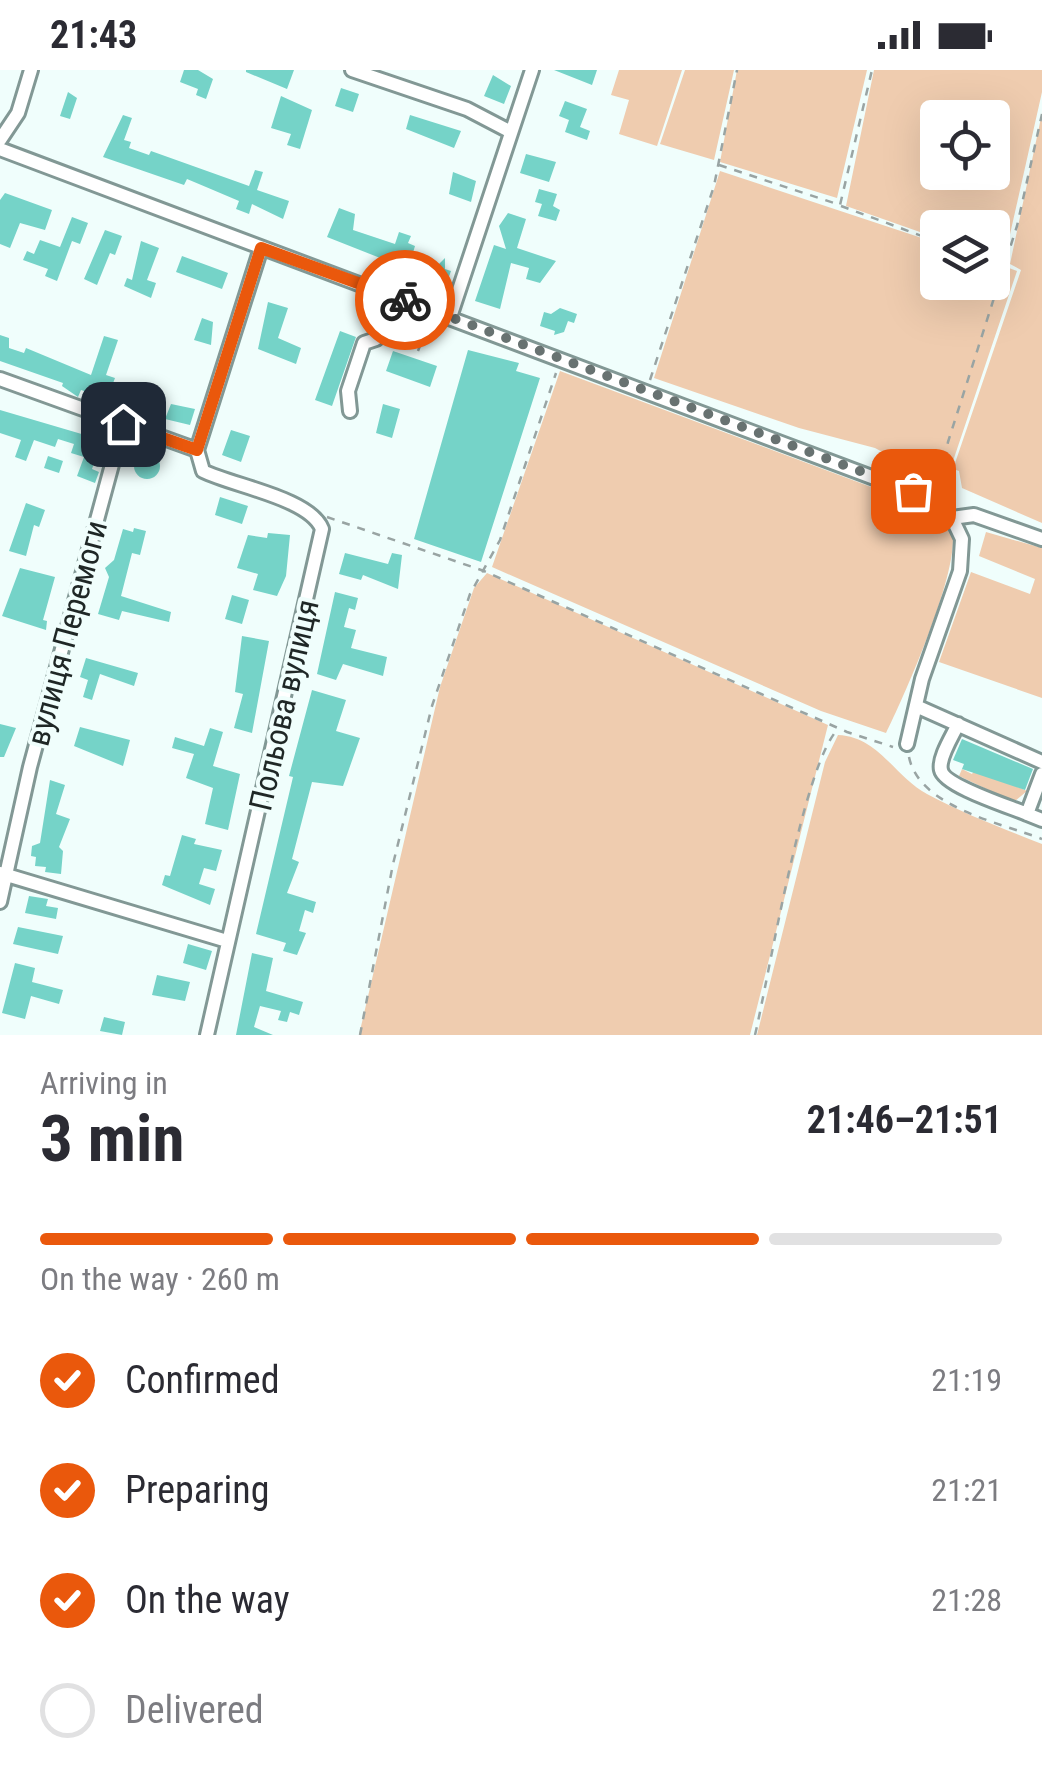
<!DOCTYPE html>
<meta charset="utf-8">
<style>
:root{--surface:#fff;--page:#f2f2f3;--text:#2b2b33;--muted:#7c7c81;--line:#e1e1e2;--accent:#ea580c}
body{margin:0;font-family:"Roboto Condensed",sans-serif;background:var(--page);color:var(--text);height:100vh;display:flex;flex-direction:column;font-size:38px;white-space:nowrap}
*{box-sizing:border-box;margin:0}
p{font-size:32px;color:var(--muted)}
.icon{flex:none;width:55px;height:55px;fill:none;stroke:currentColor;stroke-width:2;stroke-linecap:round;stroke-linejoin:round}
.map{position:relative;height:965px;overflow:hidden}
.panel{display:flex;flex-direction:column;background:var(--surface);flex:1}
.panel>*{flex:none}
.fabs{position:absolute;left:920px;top:30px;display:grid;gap:20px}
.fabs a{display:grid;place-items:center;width:90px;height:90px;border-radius:10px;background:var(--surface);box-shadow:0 10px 40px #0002;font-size:50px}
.pin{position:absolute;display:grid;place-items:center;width:85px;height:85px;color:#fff;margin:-42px;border-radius:20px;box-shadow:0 5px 15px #0006}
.courier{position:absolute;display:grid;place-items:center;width:100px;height:100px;margin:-50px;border:8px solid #ea580c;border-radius:50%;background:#fff;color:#222;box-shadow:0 2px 12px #0007}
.overview em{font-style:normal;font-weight:700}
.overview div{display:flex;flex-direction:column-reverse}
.overview{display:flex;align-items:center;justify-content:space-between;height:170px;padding:0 40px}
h1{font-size:65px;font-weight:700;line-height:75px}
.bar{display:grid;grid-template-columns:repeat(4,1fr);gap:15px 10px;align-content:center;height:120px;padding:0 40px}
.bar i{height:12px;border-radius:8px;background:var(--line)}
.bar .selected{background:var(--accent)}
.bar p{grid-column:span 4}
ol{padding:0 40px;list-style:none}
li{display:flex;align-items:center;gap:30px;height:110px}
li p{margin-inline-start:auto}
li .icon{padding:10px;border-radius:50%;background:var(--accent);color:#fff;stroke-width:4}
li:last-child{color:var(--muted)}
li i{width:55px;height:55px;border:5px solid var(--line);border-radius:50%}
.status{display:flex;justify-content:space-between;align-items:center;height:70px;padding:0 50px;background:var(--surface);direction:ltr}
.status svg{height:28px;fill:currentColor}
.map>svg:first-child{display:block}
</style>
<div class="status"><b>21:43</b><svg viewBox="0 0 49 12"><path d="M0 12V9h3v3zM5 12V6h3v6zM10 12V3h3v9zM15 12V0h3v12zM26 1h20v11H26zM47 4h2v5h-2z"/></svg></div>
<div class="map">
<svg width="1042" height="965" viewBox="0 0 1042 965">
<rect width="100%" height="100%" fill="#f0fefc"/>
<path fill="#efccaf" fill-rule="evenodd" d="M 619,0 L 682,0 L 657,76 L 619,64 L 629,30 L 611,25 Z
M 685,0 L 734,0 L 714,90 L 660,74 Z
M 737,0 L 867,0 L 837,128 L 720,92 Z
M 874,0 L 1042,0 L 1042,22 L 1004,191 L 993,187 L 992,158 L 938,158 L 937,168 L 846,136 ZM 938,48 L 992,48 L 992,102 L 938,102 Z
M 1042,43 L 1042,453 L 962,418 L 959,401 L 953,399 L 1021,200 L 1010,194 Z
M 720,101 L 937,173 L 938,212 L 992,212 L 993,192 L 1017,201 L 951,397 L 935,405 L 918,401 L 875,378 L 799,358 L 654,308 Z
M 560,301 L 938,442 C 943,447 950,455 952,461 C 961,498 904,627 886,663 L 821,641 L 492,497 Z
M 986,462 L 1042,478 L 1042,628 L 939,592 L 971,502 L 1030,524 L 1035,509 L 979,486 Z
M 487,503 L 828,655 L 750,965 L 359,965 L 440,617 L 474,518 Z
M 838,665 C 879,667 894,706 927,724 C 964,744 1004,759 1042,774 L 1042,965 L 757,965 L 825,692 Z
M 962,699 L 972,704 L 975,699 L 1027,721 L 1014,732 L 959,706 Z"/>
<path fill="#75d3c8" d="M 184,0 L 198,0 L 213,9 L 206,29 L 196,25 L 198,19 L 180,12 Z
M 294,0 L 287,19 L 246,2 L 246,0 Z
M 554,0 L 597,0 L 592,15 Z
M 493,5 L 511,16 L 504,34 L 484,26 Z
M 341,18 L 359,24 L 353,42 L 335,36 Z
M 68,22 L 77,28 L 70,49 L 60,46 Z
M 281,26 L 312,40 L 300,79 L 287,75 L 291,64 L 271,58 Z
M 565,31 L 587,39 L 580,57 L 590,61 L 587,70 L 565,62 L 569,50 L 559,46 Z
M 123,45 L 132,48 L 124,70 L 131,72 L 129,78 L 149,85 L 151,81 L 249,116 L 255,100 L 263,102 L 257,120 L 289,131 L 283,149 L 252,134 L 249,144 L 236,139 L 239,131 L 206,117 L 187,109 L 184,115 L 103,87 Z
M 410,45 L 461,61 L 454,78 L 406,59 Z
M 526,84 L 556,92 L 549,112 L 520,103 Z
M 453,102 L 476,111 L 471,132 L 449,124 Z
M 539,119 L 557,124 L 553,136 L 560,140 L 556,151 L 538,146 L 542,134 L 535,132 Z
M 5,123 L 52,140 L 45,160 L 20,153 L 10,178 L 0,174 L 0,130 Z
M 339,138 L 355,144 L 353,160 L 395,174 L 399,162 L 411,166 L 408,173 L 415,176 L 408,199 L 327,167 Z
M 508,143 L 526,149 L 517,178 L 556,191 L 540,213 L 526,209 L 529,198 L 511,193 L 500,239 L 475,231 L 494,175 L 506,179 L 499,156 Z
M 72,147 L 88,153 L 80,174 L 72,171 L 57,211 L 45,206 L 48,199 L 23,190 L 27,181 L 34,184 L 40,170 L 60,177 Z
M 105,160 L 122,166 L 115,185 L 110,183 L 97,215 L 84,209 Z
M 141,171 L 159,178 L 147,210 L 156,213 L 151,228 L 124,216 L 127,208 L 132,210 Z
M 182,186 L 228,203 L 222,219 L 176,202 Z
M 445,188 L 445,199 L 451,201 L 446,215 L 424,206 L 429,193 L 437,196 Z
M 268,232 L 288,238 L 278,268 L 301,278 L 296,294 L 258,279 Z
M 560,238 L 577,244 L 574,253 L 568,251 L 564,262 L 554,265 L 555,261 L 540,256 L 544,242 L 551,244 Z
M 202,248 L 213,252 L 211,275 L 194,270 Z
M 340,261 L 356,267 L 332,336 L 315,330 Z
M 0,265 L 9,268 L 9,278 L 24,283 L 26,278 L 91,305 L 104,266 L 118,270 L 106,305 L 115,308 L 107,329 L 81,320 L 78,327 L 62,316 L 63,313 L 0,291 Z
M 468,280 L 519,293 L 516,301 L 540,308 L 481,492 L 414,469 Z
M 393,281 L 437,296 L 430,317 L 386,301 Z
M 132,312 L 156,321 L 148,342 L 130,336 L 134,327 L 127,324 Z
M 171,334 L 195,339 L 190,355 L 165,349 Z
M 383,334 L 400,339 L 392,368 L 376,363 Z
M 0,340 L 102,370 L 92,399 L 99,402 L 95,413 L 77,406 L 84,387 L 71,383 L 74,374 L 58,369 L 55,377 L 34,370 L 26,391 L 15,387 L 21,370 L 0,363 Z
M 231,360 L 250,366 L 241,392 L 222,385 Z
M134 396a13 13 0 1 1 26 0a13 13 0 1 1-26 0Z
M 48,386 L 63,391 L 59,403 L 44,398 Z
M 220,427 L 248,436 L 242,454 L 215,445 Z
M 26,433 L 45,440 L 39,457 L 34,455 L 26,486 L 9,481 Z
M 134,458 L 146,461 L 140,485 L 132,483 L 121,526 L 171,542 L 169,552 L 122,541 L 119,550 L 98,544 L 109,507 L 105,498 L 114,490 L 123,459 L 133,462 Z
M 268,463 L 290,465 L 286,506 L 277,526 L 253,520 L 258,504 L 237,498 L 248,465 L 267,468 Z
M 345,483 L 388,494 L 392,483 L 402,485 L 398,519 L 363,505 L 361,510 L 339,504 Z
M 20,498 L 55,507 L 43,550 L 47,551 L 46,560 L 2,546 Z
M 335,522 L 358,528 L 355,540 L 349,538 L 344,557 L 356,560 L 351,578 L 387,587 L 383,606 L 343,594 L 336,610 L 317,604 Z
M 232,525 L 249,530 L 242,554 L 225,549 Z
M 242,566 L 269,571 L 252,663 L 234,658 L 243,624 L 235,622 Z
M 86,588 L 138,603 L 134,616 L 100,604 L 92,630 L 83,627 L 88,610 L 80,607 Z
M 312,620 L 346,630 L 336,661 L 360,668 L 343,716 L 312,712 L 292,789 L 299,792 L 287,823 L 316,832 L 313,843 L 305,840 L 299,861 L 306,863 L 297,885 L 283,881 L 286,873 L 256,864 L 293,707 L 289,706 Z
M 0,654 L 16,658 L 4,687 L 0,687 Z
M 80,657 L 130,670 L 123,696 L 74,676 Z
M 210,658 L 223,662 L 213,696 L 240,704 L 228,760 L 205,754 L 213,718 L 186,708 L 194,684 L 172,678 L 175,667 L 204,676 Z
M 962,669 L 1033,699 L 1025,720 L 962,699 L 964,694 L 953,690 Z
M 50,710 L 65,715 L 56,744 L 70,749 L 59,777 L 63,781 L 61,804 L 45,802 L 46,797 L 35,796 L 36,787 L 31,786 L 32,776 L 40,773 Z
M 182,765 L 196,769 L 194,774 L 222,780 L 216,801 L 204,798 L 199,814 L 215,819 L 210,835 L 162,815 L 165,805 L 170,806 Z
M 29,826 L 48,829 L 46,836 L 58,838 L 56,849 L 25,843 Z
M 18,857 L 63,866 L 58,884 L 13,874 Z
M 188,874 L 212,881 L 206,900 L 183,893 Z
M 252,883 L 273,888 L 266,921 L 303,932 L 299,945 L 290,942 L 287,952 L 278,950 L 281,941 L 260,936 L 254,957 L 273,965 L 236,965 Z
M 15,893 L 35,898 L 32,912 L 63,920 L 59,934 L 31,926 L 25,949 L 2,943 Z
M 157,905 L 190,912 L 185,931 L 152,925 Z
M 104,947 L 125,952 L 122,965 L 100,961 Z"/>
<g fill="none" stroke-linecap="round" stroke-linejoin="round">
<g stroke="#829895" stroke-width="18">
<path id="minor" d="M 352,0 L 467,39 L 511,62
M 0,70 L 18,43 L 31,0
M 0,79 L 938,432 L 952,448 L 962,469 L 960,501 L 922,609 L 907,674
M 450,247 L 532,0
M 0,309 L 197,380 L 261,178
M 350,341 L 348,321 L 364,273 L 376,269 L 391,225
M 197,380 L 203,401 C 233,416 310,428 322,459 L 207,965
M 952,448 L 974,445 L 1042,469
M 916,636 L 1042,692
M 958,654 C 953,665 938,688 941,700 C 944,716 1011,737 1027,744 L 1042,704
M 1027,744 L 1042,750
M 0,803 L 227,871
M 0,832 L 30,697 L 123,354"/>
</g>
<path stroke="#99a4a3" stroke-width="2.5" stroke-dasharray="8 8" stroke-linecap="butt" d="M 719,95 L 840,135 L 872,0
M 841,136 L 938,172
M 992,192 L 1005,197
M 418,281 L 428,254
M 650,310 L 714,116 L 737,0
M 939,421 L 948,372 L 1017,156 L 1042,44
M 327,447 L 484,501 L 847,662 L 893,677
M 909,687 C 919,737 1001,753 1042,769
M 360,965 L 393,794 L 432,636 L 470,524 L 500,470 L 556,303
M 755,965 C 769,906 803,695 838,659"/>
<use href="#minor" stroke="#fff" stroke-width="12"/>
</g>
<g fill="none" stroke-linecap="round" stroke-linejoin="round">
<path stroke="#687271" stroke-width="10" stroke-dasharray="0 18" d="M 405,230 L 913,421"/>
<path stroke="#ea580c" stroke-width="12" d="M 123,354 L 197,380 L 261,178 L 405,230"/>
</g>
<g text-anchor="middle" stroke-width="8" stroke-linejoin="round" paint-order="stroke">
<g font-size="32" fill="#1f2726" stroke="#f0fefc">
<text transform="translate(67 563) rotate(-75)" y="11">вулиця Перемоги</text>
<text transform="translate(284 635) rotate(-77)" y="11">Польова вулиця</text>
</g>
</g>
</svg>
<div class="fabs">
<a><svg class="icon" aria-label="locate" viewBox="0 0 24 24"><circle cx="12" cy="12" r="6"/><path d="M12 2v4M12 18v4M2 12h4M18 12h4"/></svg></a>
<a><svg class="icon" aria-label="layers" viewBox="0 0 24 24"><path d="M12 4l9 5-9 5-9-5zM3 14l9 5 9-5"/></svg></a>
</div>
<div class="pin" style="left:913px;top:421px;background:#ea580c"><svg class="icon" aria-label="bag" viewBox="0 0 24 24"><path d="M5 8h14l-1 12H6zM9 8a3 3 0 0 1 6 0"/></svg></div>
<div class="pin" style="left:123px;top:354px;background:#1f2937"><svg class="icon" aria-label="home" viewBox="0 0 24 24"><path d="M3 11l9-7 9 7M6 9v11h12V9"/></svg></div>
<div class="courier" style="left:405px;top:230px"><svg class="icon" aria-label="bike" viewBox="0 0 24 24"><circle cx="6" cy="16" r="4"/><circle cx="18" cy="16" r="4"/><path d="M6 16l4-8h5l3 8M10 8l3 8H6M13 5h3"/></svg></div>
</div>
<section class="panel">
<div class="overview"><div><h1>3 min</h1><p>Arriving in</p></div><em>21:46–21:51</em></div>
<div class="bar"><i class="selected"></i><i class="selected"></i><i class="selected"></i><i></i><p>On the way · 260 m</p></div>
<ol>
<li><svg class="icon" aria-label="check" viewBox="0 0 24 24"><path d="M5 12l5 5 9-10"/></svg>Confirmed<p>21:19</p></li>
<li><svg class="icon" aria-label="check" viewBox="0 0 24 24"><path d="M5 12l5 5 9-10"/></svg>Preparing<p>21:21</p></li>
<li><svg class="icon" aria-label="check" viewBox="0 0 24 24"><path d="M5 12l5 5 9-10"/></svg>On the way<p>21:28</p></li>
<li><i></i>Delivered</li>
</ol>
</section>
